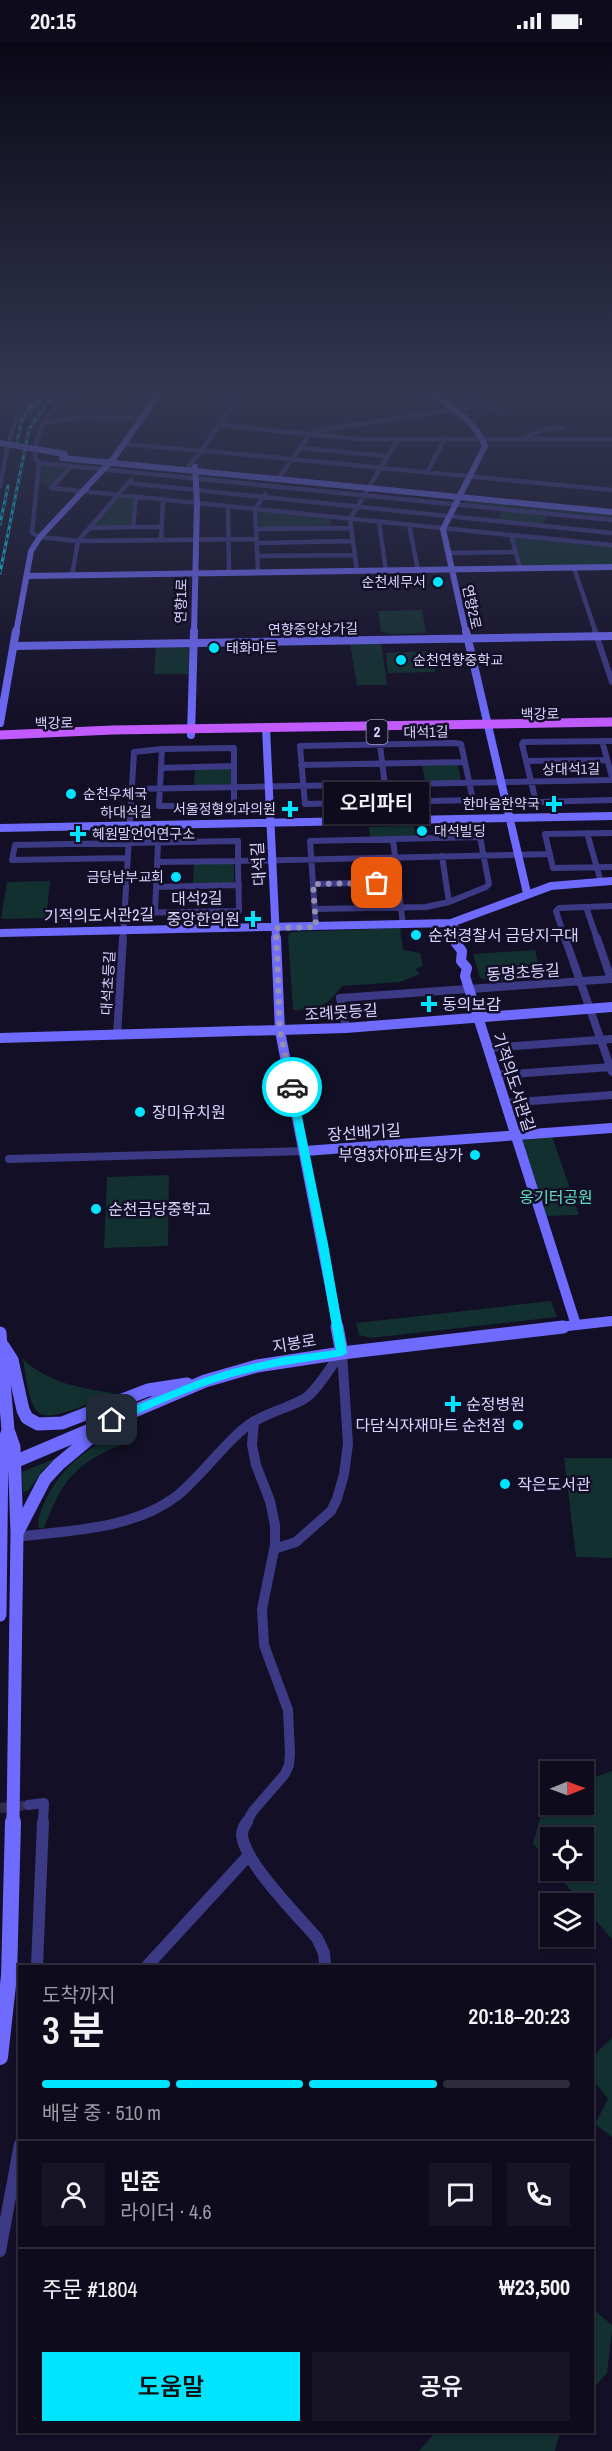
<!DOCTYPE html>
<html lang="ko">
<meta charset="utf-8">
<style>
:root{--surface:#0e0b1c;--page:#171425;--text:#f1f3f6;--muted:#9b9ba3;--line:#2e2b3b;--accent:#00e5ff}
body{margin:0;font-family:"Archivo Narrow","Noto Sans KR",sans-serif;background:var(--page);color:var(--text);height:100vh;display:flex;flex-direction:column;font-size:22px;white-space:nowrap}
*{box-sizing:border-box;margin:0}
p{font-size:20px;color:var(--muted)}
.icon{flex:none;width:33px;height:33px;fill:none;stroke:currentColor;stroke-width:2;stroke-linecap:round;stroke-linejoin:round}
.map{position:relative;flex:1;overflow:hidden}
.side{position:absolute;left:18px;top:1923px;width:576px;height:468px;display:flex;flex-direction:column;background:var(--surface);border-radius:0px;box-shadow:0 2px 4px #0004,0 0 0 2px var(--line)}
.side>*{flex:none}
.needle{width:39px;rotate:89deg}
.controls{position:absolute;left:540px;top:1719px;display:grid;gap:12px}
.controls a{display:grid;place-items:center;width:54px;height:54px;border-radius:0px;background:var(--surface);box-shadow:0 2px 4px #0004,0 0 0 2px var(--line);font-size:30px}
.pin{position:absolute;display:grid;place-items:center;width:51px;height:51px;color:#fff;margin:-26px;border-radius:12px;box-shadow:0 3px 9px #0006}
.courier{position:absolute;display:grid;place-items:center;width:60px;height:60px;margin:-30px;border:4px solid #00e5ff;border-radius:50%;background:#fff;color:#222;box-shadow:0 2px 8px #0007}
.bubble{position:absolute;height:42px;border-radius:0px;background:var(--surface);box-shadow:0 2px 4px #0004,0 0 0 2px var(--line);font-size:20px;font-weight:600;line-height:42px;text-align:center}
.summary em{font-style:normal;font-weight:600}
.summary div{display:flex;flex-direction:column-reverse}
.summary{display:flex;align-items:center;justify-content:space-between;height:102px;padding:0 24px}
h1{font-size:39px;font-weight:600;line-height:45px}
.bar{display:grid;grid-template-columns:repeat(4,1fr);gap:9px 6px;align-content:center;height:72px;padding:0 24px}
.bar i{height:8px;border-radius:4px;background:var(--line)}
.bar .on{background:var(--accent)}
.bar p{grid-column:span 4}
.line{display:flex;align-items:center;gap:15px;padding:0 24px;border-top:2px solid var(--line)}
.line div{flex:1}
.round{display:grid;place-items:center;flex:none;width:63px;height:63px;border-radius:0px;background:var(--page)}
.primary-button{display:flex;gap:12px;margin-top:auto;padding:12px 24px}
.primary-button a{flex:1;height:69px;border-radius:0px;background:var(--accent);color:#111;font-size:24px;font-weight:600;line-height:69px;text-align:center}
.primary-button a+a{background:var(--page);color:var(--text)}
.status{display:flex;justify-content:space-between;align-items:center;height:42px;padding:0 30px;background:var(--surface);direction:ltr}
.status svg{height:16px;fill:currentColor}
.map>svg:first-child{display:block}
</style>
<div class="status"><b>20:15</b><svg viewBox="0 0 49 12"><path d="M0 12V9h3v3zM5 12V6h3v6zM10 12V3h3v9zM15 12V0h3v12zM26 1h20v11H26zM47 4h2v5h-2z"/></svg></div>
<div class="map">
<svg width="612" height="2409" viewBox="0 0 612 2409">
<rect width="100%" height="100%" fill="#130f26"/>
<path fill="#12302f" d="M 42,423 L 68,426 L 50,444 L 41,442 L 40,424 Z
M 120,454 L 134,456 L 131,485 L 92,485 Z
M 467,458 L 612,473 L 612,476 L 462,461 Z
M 502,468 L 542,472 L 547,474 L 543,482 L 497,479 Z
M 258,469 L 330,476 L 331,485 L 262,486 L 259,484 Z
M 514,495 L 612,504 L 612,524 L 524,525 L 521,523 Z
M 422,568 L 426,591 L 390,592 L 381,589 L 378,569 Z
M 381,600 L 387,643 L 357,643 L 350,601 Z
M 156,604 L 189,606 L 190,632 L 154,632 Z
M 431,609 L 435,630 L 388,631 L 386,611 Z
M 422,722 L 458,722 L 461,739 L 425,739 Z
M 195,726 L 232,726 L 231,742 L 194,744 Z
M 409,763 L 411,772 L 368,773 L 367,764 Z
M 414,784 L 416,794 L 370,795 L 369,785 Z
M 230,820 L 234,823 L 234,840 L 193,842 L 194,821 Z
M 50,839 L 46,876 L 1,877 L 7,840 Z
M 400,886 L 403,908 L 420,911 L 423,924 L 415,927 L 420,932 L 400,940 L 342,944 C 328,964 317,968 293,968 L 288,894 L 291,890 Z
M 535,908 L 542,936 L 496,940 L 480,936 L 473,912 Z
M 552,1094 L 579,1173 L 544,1174 L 522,1098 Z
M 169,1133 L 168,1204 L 104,1206 L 107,1135 Z
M 551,1259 L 557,1275 L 371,1296 L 359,1293 L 356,1281 Z
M 23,1317 C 47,1340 81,1347 114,1351 C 100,1357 50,1381 39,1371 C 27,1360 26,1332 23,1317 Z
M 126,1392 L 132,1393 L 132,1397 C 123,1403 112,1406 103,1411 C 67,1429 58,1451 44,1486 L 39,1486 C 37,1478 41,1467 45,1459 C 60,1427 90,1400 126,1392 Z
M 56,1416 L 43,1428 L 28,1449 L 23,1450 L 22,1430 Z
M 564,1416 L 612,1416 L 612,1516 L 576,1515 Z
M 612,1729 L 612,1897 L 584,1865 L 584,1862 L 581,1861 L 555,1829 L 584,1828 L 584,1796 L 550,1796 L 550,1823 L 533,1801 L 542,1770 L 550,1762 L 584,1762 L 584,1739 Z
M 612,1996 L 612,2095 L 595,2082 L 608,2057 L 593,2038 L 592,2015 Z
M 593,2267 L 612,2283 L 612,2289 L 607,2331 L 593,2347 Z
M 436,2390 L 560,2390 L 555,2409 L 419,2409 Z"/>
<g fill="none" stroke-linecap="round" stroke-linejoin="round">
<path stroke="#312d47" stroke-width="4.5" stroke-dasharray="4.5 2" stroke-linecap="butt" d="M 16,373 L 46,374"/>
<path stroke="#312d47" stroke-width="10" stroke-dasharray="10 4.5" stroke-linecap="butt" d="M 0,1766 L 28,1763"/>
<path stroke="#3d3a85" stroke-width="4.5" d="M 12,349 L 27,357
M 74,349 C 50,368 35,385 35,417 L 39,421 L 32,491 L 40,495 L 78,499 L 257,497
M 469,349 L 501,372
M 537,349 L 545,350
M 41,381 L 84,375 L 142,377
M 219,383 L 358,397 L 612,397
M 522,396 L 542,388 L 562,386
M 125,402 L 201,409 L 237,356
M 301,406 L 387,414
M 39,421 L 612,478
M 72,424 L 51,446 L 511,493 L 520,526
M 188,425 L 201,409 L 207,409 L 612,448
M 427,431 L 445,396
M 278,437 L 310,392 L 316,389 L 488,362
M 128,441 L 612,491
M 0,444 C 7,409 10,377 34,349
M 228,464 L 229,531
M 379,480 L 386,529
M 409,483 L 418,528
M 133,485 L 161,485
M 90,486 L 133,485 L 136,455
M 257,487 L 351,486
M 511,493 L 612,503
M 161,498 L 163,457
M 258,501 L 353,499
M 448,511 L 515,510
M 258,514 L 354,513
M 574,526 L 596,591
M 357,529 L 350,477 L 398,397
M 258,530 L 255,467 L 265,452
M 72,534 L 78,499 L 131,438"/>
<path stroke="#3d3a85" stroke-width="6" d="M 595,589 L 612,640
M 602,699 L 612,735
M 612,699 L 523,700 L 522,702 L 536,760 L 612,758
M 455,701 L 461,702 L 473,758 L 305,762 L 300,704 Z
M 380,703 L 387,760
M 234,706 L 234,764 L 159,764 L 162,707 Z
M 526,719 L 607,718
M 301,723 L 465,720
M 161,726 L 234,724
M 132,747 L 612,738
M 587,791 L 601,840
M 612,791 L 545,792 L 553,826 L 612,825
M 393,797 L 403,883
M 442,814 L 449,860
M 127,816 L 12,818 L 15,803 L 238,799 L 238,819 L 550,812
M 313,842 L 398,840
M 156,845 L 239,843
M 586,865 L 597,897
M 316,867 L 426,865 L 449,860 L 486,845 L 489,842 L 480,795 L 310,799 L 316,885
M 155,870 L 158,801
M 124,871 L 239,869 L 238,819 L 157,820
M 123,897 L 134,710 L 162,707
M 565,897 L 556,869 L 559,866 L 612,864"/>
<path stroke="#3d3a85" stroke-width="8" d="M 565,896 L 612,1030
M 597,896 L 611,937
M 346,986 L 340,956 L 612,937
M 117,993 L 123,896
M 488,1006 L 612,997
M 496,1033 L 612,1025
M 505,1061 L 612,1053
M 9,1117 L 305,1109"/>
<path stroke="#3d3a85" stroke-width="10" d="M 16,1495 C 70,1488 133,1488 178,1453 C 202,1433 219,1408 242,1388 C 260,1372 284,1368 304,1357 C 316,1350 332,1323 341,1311
M 274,1507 L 296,1500 L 331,1469 L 337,1457 L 344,1432 L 348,1402 L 342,1311
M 28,1763 L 44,1761 L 43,1781
M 246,1781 L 253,1769 L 285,1732 L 289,1723 L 290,1711 L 288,1668 L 264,1603 L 262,1567 L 275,1503 L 275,1483 L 270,1459 L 256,1423 L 252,1403 L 254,1379"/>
<path stroke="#3d3a85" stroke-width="12" d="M 247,1780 C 244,1784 242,1787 242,1793 C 244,1820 298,1874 317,1896 L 324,1911 L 325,1924
M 37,1924 L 43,1780
M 147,1924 L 249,1813
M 0,2209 L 20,2102"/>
<path stroke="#6f6bff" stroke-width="6" d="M 428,349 C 450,365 475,378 485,404 L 443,487 L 466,591
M 62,416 L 612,470
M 27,534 L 612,525
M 16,591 L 31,509 L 40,495 L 113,417 L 161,349
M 194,591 L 197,461 L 195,425"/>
<path stroke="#6f6bff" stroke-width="8" d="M 466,589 L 527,851
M 15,604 L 612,594
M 0,681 L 16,589
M 266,686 L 276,897
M 191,693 L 194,589
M 0,786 L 612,774
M 0,891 L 451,881
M 456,897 L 457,890 L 451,881 L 551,844 L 612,839"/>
<path stroke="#6f6bff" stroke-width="10" d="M 276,896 L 280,989 L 338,1286
M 456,896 L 455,900 L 462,909 L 461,919 L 467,926 L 465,934 L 576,1283
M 0,996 L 346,986 L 612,965
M 305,1109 L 612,1086
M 550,1286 L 612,1279"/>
<path stroke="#6f6bff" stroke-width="13" d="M 337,1285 L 342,1311
M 0,1291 L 8,1388 L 14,1405 L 17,1491 L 13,1781
M 3,1304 L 12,1318 L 23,1368 L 27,1376 L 38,1382 L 62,1381 L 148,1348 L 187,1342
M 0,1426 L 205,1339 L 257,1324 L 342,1311 L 563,1285
M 17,1491 L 45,1437 L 59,1422 L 108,1381
M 0,1573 L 2,1408 L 8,1388"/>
<path stroke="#6f6bff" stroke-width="16" d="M 0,2015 L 9,1934 L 13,1780"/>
<path stroke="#c25bff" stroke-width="9" d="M 0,693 L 113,688 L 612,680"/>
<g stroke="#00e5ff" stroke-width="3">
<path id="rail" d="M 30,369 L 48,349
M 17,400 L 22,377 L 32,362
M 0,482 L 8,444
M 0,531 L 29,387 L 46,363 L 64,349"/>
</g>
<use href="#rail" stroke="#130f26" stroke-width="1.5" stroke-dasharray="4" stroke-linecap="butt"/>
<path stroke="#6f6bff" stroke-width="6" d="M 0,401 L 65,412"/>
</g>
<linearGradient id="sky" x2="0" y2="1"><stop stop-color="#0a0815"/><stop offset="0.51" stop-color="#333752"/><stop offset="1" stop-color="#333752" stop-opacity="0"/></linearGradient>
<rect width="612" height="687" fill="url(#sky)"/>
<path fill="#00e5ff" d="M 292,1042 L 296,1045 L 328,1202 L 347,1311 L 342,1314 C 297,1321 252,1327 210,1342 C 178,1353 147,1368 116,1381 L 108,1381 L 108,1375 L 201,1337 L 232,1327 L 283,1315 L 336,1308 L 318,1202 L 287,1045 Z"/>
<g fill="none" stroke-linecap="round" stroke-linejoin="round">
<path stroke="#948fb3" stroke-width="6" stroke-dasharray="0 10.8" d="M 292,1045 L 280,989 L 276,886 L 316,885 L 313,842 L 377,841"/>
</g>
<g fill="#00e5ff" stroke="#130f26" stroke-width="2">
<circle cx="438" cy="540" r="6"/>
<circle cx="214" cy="606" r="6"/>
<circle cx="401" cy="618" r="6"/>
<circle cx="71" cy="752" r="6"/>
<path d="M551 753h6v6h6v6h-6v6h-6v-6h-6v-6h6z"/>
<path d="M287 758h6v6h6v6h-6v6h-6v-6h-6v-6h6z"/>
<circle cx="422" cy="789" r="6"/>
<path d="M75 783h6v6h6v6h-6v6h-6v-6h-6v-6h6z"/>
<circle cx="176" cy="835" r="6"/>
<path d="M250 868h6v6h6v6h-6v6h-6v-6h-6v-6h6z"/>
<circle cx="416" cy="893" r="6"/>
<path d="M426 953h6v6h6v6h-6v6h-6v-6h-6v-6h6z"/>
<circle cx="140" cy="1070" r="6"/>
<circle cx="475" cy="1113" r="6"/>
<circle cx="96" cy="1167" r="6"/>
<path d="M450 1353h6v6h6v6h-6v6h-6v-6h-6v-6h6z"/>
<circle cx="518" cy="1383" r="6"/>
<circle cx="505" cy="1442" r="6"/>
</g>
<g text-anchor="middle" stroke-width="5" stroke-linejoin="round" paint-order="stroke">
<g font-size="14" fill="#d9d4ff" stroke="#130f26" text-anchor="start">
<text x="426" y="545" text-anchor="end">순천세무서</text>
<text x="226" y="611">태화마트</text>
<text x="413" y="623">순천연향중학교</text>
<text x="83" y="757">순천우체국</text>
<text x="540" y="767" text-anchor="end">한마음한약국</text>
<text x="276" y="772" text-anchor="end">서울정형외과의원</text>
<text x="434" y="794">대석빌딩</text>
<text x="92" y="797">혜원말언어연구소</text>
<text x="164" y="840" text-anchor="end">금당남부교회</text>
</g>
<g font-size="14" fill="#d9d4ff" stroke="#130f26">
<text transform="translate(181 559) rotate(-88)" y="5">연향1로</text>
<text transform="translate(472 565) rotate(78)" y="5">연향2로</text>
<text transform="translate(313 587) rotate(-1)" y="5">연향중앙상가길</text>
<text transform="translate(540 672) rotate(-1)" y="5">백강로</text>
<text transform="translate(54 681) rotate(-1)" y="5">백강로</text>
<text transform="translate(426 690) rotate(-1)" y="5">대석1길</text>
<text transform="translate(571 727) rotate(-1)" y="5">상대석1길</text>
<text transform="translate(126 770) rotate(-1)" y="5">하대석길</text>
<text transform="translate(108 941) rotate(-87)" y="5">대석초등길</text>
</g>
<rect fill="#130f26" stroke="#9e99be" stroke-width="1.5" x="366.5" y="678" width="21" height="24" rx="4.5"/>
<g font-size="15" font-weight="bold" fill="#d9d4ff">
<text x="377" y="695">2</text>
</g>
<g font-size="16" fill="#d9d4ff" stroke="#130f26">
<text transform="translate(258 822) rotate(-93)" y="6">대석길</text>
<text transform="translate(197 856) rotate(-1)" y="6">대석2길</text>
<text transform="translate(99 873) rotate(-1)" y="6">기적의도서관2길</text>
<text transform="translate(523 930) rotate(-4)" y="6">동명초등길</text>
<text transform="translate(341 970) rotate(-4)" y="6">조례못등길</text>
<text transform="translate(514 1040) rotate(72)" y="6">기적의도서관길</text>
<text transform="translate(364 1090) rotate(-4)" y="6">장선배기길</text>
<text transform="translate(294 1301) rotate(-9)" y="6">지봉로</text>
</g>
<g font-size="16" fill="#d9d4ff" stroke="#130f26" text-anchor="start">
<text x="240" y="883" text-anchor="end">중앙한의원</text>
<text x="428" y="899">순천경찰서 금당지구대</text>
<text x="442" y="968">동의보감</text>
<text x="152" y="1076">장미유치원</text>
<text x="463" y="1119" text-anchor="end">부영3차아파트상가</text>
<text x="108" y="1173">순천금당중학교</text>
<text x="466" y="1368">순정병원</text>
<text x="506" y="1389" text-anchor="end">다담식자재마트 순천점</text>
<text x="517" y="1448">작은도서관</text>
</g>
<g font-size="16" fill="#5fe0c0" stroke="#130f26">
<text x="556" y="1161">옹기터공원</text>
</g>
</g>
</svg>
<div class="controls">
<a><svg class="needle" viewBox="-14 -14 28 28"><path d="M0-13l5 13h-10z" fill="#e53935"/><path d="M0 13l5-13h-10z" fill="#9b9ba3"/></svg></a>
<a><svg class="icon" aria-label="locate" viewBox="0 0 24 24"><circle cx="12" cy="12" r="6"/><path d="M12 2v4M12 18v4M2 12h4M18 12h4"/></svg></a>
<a><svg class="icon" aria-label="layers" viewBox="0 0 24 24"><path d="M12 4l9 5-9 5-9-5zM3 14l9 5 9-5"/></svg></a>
</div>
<div class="pin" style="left:377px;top:841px;background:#ea580c"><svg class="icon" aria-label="bag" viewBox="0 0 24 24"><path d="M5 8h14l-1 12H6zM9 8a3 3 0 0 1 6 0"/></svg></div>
<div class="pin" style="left:112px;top:1378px;background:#1f2937"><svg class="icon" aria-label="home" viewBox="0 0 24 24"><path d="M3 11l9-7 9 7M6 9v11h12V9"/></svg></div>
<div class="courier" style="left:292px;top:1045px"><svg class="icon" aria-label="car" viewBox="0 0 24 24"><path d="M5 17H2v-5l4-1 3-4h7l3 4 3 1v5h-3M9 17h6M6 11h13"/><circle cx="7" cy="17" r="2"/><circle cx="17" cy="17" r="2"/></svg></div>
<div class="bubble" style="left:324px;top:740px;width:105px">오리파티</div>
<section class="side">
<div class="summary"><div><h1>3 분</h1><p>도착까지</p></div><em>20:18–20:23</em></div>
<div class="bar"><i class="on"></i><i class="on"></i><i class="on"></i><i></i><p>배달 중 · 510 m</p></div>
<div class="line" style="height:108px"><a class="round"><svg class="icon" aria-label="person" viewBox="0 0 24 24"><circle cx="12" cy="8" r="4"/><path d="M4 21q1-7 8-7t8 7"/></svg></a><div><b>민준</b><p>라이더 · 4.6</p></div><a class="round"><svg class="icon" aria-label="chat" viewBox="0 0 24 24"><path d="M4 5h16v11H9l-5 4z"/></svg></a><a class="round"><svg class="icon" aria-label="phone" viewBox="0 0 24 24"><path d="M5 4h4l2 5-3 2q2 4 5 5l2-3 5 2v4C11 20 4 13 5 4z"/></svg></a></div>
<div class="line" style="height:78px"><div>주문 #1804</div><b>₩23,500</b></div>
<div class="primary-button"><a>도움말</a><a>공유</a></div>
</section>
</div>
